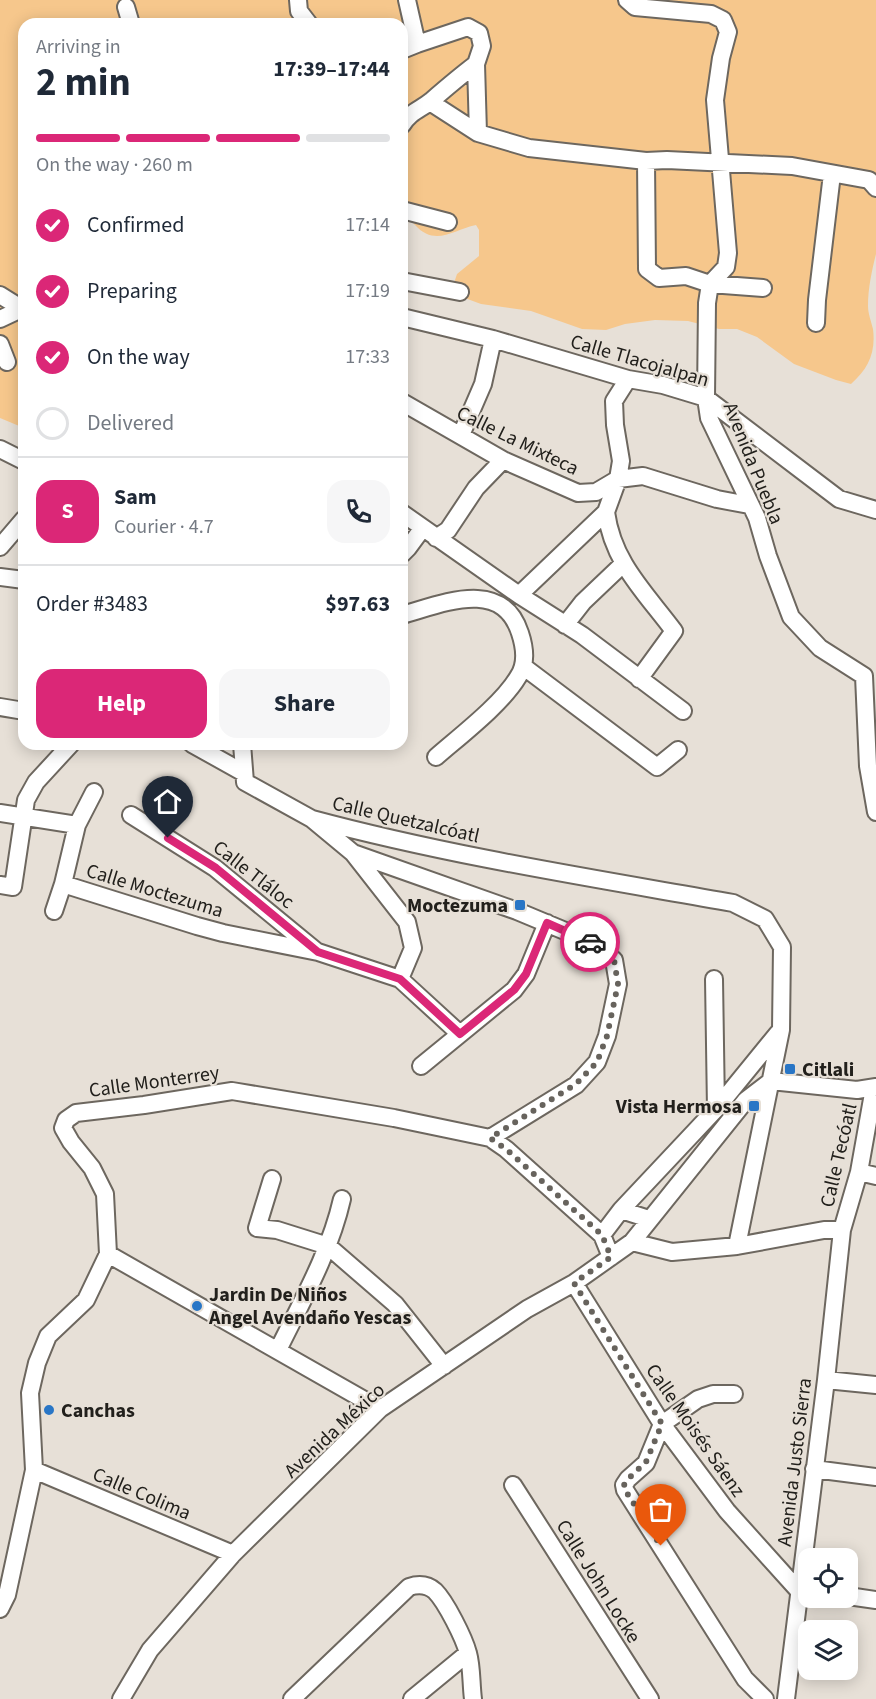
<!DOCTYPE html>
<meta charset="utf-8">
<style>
:root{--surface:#fff;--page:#f6f6f7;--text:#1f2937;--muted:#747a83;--line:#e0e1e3;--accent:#db2777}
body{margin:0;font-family:"Source Sans 3",sans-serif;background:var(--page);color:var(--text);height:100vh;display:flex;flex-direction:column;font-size:22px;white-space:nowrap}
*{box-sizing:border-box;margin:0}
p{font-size:20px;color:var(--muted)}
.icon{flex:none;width:33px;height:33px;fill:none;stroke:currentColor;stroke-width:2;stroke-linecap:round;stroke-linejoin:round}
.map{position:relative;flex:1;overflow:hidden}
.sheet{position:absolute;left:18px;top:18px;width:390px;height:732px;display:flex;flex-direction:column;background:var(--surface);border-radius:18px;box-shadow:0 3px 15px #0003}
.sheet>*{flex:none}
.fabs{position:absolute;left:798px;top:1548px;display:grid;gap:12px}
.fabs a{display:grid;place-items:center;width:60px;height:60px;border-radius:12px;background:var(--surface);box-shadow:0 3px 15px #0003;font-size:30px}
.pin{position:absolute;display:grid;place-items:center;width:51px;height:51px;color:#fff;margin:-62px -26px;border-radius:50% 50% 50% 0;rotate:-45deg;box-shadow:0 0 6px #0007}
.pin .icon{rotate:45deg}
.courier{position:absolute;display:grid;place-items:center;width:60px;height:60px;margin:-30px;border:4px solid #db2777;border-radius:50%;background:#fff;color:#222;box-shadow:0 2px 8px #0007}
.head em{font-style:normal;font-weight:700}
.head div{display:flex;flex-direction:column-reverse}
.head{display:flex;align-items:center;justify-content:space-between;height:102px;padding:0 18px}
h1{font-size:39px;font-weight:700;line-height:45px}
.bar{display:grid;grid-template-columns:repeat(4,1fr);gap:9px 6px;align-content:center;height:72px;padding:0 18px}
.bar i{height:8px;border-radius:4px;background:var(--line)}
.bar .selected{background:var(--accent)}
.bar p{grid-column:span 4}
.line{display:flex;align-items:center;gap:15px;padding:0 18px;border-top:2px solid var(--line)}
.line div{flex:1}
.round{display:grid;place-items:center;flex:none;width:63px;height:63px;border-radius:18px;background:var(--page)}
ol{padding:0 18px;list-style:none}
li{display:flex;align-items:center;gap:18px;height:66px}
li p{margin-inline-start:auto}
li .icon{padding:6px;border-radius:50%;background:var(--accent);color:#fff;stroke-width:4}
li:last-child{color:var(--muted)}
li i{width:33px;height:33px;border:3px solid var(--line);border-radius:50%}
.button{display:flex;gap:12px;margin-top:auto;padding:12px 18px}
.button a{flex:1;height:69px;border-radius:18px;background:var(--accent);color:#fff;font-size:24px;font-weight:700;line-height:69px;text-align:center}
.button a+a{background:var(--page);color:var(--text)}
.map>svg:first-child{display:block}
</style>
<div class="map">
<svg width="876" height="1699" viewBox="0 0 876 1699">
<rect width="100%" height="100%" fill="#e7e0d7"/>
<path fill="#f6c78c" d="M 0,0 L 876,0 L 876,254 C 872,270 868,288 868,306 C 868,313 871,321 873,329 C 876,353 868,369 851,384 L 836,380 L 794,364 L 757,337 L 737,329 L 719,329 L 688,321 L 655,320 L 625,324 L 606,330 L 582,329 L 531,311 L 481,304 L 462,297 L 453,286 L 457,274 L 479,256 L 479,230 L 476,225 C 453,230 435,247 415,225 C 410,220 407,215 402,211 L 402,24 L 24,24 L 24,428 L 0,418 Z"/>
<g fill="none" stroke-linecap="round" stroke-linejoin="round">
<g stroke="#6d675f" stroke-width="20">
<path id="minor" d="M 298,0 L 299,11 L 309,24
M 627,0 L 635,7 L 711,14 L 723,20 L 728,32 L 721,58 L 715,100 L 728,253 L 726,267 L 710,284 L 707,303 L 706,398 L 709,418 L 757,518 L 768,556 L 791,617 L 820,648 L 864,676 L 868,766 L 876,812
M 126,7 L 131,24
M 417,44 L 468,27 L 479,33 L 482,46 L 476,64
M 402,50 L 417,44 L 407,0
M 430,102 L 478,133 L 529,148 L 646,161 L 667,160 L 792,166 L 869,180 L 876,188
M 402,125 C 411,111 420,110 431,101 C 446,88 460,76 476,64 L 478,133
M 646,161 L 647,269 L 659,278 L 686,276 L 710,284 L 763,288
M 402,210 L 448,222
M 402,281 L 460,292
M 0,295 L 16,305 L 17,311 L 0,319
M 402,317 L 493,339 L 628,379 L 663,385 L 706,398 L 839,499 L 876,510
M 816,323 L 817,300 L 832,174
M 0,344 L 7,362
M 402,402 L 503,460 L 578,493 L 596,492 L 618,479 L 643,476 L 717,499 L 749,505
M 461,435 L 483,384 L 493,339
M 0,449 L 24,461
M 606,512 C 613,563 645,592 674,631 L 639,679
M 402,513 L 519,595 L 582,635 L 683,711
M 436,538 L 448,530 L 476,488 L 503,460
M 0,547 L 24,519
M 402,554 L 408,548 L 422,529
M 0,577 L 24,580
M 519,595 L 606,512 L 618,479 L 621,461 L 615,425 L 614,401 L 628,379
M 402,615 C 442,604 502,577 520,633 C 525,648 527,664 518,677 C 502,704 460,736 436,757
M 565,625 L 583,602 L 623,564
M 524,667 L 657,767 L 678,750
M 0,707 L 24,711
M 192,744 L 244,773
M 242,744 L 245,782 L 312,819 L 353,853 L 517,911 L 589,941 L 614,960 L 618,984 L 607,1036 L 597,1062 L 576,1085 L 490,1138
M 0,813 L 77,825
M 131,815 L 215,868 L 316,951
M 312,819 C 450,856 592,878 733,903 L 765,919 L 782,947 L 781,1030 L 737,1246
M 353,853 L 407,922 L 413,948 L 400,979
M 63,884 L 197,926 L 223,933 L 318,952 L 400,979 L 460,1034
M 0,885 L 13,887 L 26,800 L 36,782 L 71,744
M 54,911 L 63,884 L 77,825 L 94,792
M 714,979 L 716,1109
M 421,1066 L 514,990 L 526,974 L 547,923
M 859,1172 L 876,1176
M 272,1179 L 257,1228 L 277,1230 L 328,1246 L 395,1304 L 444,1366
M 621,1210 L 716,1109 L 778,1033
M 602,1235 L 621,1210 L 649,1219
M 632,1242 L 672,1252 L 737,1246 L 824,1230 L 842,1230
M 108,1254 L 380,1409
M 574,1283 L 662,1424 L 727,1511 L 798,1590 L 803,1590
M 278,1350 C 302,1301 330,1252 342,1199
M 826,1380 L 876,1385
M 734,1394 L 713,1394 L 698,1399 L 662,1424 L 646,1463 L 628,1479 L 624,1485 L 625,1490 L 745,1679 L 765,1699
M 814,1469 L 876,1477
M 34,1470 L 233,1554
M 513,1485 L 650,1699
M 848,1596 L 876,1600
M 0,1609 L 7,1595 L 34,1470 L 30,1393 L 37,1363 L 48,1336 L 86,1300 L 108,1254 L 105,1194 L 92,1168 L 71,1142 L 63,1128 L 66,1120 L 76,1113 L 144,1105 L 232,1091 L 394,1118 L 490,1138 L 506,1149 L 602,1235 L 611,1257
M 121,1699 L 150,1650 L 233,1554 L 380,1409 L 527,1309 L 574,1283 L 632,1242 L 746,1100 L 771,1081 L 857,1090 L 876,1087
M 292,1699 L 409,1587 C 418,1584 427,1584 435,1591 C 446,1602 464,1638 468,1653 C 472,1667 471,1684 473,1699
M 412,1699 L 468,1653
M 786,1699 L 826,1380 L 842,1230 L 859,1172 L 874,1088"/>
</g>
<use href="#minor" stroke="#fff" stroke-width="16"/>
</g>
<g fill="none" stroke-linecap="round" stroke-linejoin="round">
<path stroke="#67635d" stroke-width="6" stroke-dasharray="0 10.8" d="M 590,942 L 614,960 L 618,984 L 607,1036 L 597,1062 L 576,1084 L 490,1138 L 506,1149 L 602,1235 L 611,1257 L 574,1283 L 662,1424 L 646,1462 L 628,1479 L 624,1485 L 625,1490 L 661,1546"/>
<path stroke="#db2777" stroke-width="8" d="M 168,838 L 216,868 L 318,952 L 400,979 L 460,1034 L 514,990 L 526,974 L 547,923 L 590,942"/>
</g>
<g fill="#2976c6" stroke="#e7e0d7" stroke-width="2">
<rect x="514" y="899" width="12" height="12" rx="3"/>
<rect x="784" y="1063" width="12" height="12" rx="3"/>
<rect x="748" y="1100" width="12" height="12" rx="3"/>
<circle cx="197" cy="1306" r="6"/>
<circle cx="49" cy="1410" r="6"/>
</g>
<g text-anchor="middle" stroke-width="4.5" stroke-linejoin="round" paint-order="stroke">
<g font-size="20" fill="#22201c" stroke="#e7e0d7">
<text transform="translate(640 360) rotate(16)" y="7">Calle Tlacojalpan</text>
<text transform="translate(518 440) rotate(26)" y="7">Calle La Mixteca</text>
<text transform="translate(754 463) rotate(68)" y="7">Avenida Puebla</text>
<text transform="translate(406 819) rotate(13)" y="7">Calle Quetzalcóatl</text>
<text transform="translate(254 874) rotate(38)" y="7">Calle Tláloc</text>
<text transform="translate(155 890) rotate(17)" y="7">Calle Moctezuma</text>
<text transform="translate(154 1081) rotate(-8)" y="7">Calle Monterrey</text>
<text transform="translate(838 1155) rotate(-77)" y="7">Calle Tecóatl</text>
<text transform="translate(334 1430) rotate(-43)" y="7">Avenida México</text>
<text transform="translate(696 1430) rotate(55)" y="7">Calle Moisés Sáenz</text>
<text transform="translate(794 1462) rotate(-83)" y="7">Avenida Justo Sierra</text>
<text transform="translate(142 1493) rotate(23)" y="7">Calle Colima</text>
<text transform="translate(599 1581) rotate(58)" y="7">Calle John Locke</text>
</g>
<g font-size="20" font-weight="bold" fill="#22201c" stroke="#e7e0d7" text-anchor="start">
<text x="508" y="912" text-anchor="end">Moctezuma</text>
<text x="802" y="1076">Citlali</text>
<text x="742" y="1113" text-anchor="end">Vista Hermosa</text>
<text x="209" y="1301">Jardin De Niños<tspan x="209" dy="23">Angel Avendaño Yescas</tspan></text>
<text x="61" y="1417">Canchas</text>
</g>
</g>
</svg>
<div class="fabs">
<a><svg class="icon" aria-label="locate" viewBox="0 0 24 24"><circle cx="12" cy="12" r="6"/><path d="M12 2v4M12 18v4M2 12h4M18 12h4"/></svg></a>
<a><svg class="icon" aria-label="layers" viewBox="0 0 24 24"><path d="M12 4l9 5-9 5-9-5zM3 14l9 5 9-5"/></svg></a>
</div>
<div class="pin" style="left:661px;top:1546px;background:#ea580c"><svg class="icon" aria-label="bag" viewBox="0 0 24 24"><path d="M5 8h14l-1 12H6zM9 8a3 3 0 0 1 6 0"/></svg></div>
<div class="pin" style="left:168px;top:838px;background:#1f2937"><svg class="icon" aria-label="home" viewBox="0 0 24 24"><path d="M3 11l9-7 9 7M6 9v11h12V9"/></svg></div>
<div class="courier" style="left:590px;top:942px"><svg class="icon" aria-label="car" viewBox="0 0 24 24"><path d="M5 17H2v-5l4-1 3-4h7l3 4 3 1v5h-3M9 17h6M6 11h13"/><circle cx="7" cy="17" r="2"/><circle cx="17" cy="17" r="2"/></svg></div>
<section class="sheet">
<div class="head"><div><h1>2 min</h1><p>Arriving in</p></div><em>17:39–17:44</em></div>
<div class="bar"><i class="selected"></i><i class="selected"></i><i class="selected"></i><i></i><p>On the way · 260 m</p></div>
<ol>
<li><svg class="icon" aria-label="check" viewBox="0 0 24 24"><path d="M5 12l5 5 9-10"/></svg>Confirmed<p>17:14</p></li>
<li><svg class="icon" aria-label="check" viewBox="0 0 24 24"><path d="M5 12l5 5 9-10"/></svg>Preparing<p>17:19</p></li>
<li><svg class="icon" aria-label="check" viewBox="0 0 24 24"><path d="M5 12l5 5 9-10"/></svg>On the way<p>17:33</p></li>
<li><i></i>Delivered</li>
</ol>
<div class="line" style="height:108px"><b class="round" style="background:var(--accent);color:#fff">S</b><div><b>Sam</b><p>Courier · 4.7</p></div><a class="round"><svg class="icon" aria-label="phone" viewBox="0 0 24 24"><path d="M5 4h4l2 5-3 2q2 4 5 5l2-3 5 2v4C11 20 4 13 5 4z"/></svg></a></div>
<div class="line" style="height:78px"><div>Order #3483</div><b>$97.63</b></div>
<div class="button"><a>Help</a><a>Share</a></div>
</section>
</div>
